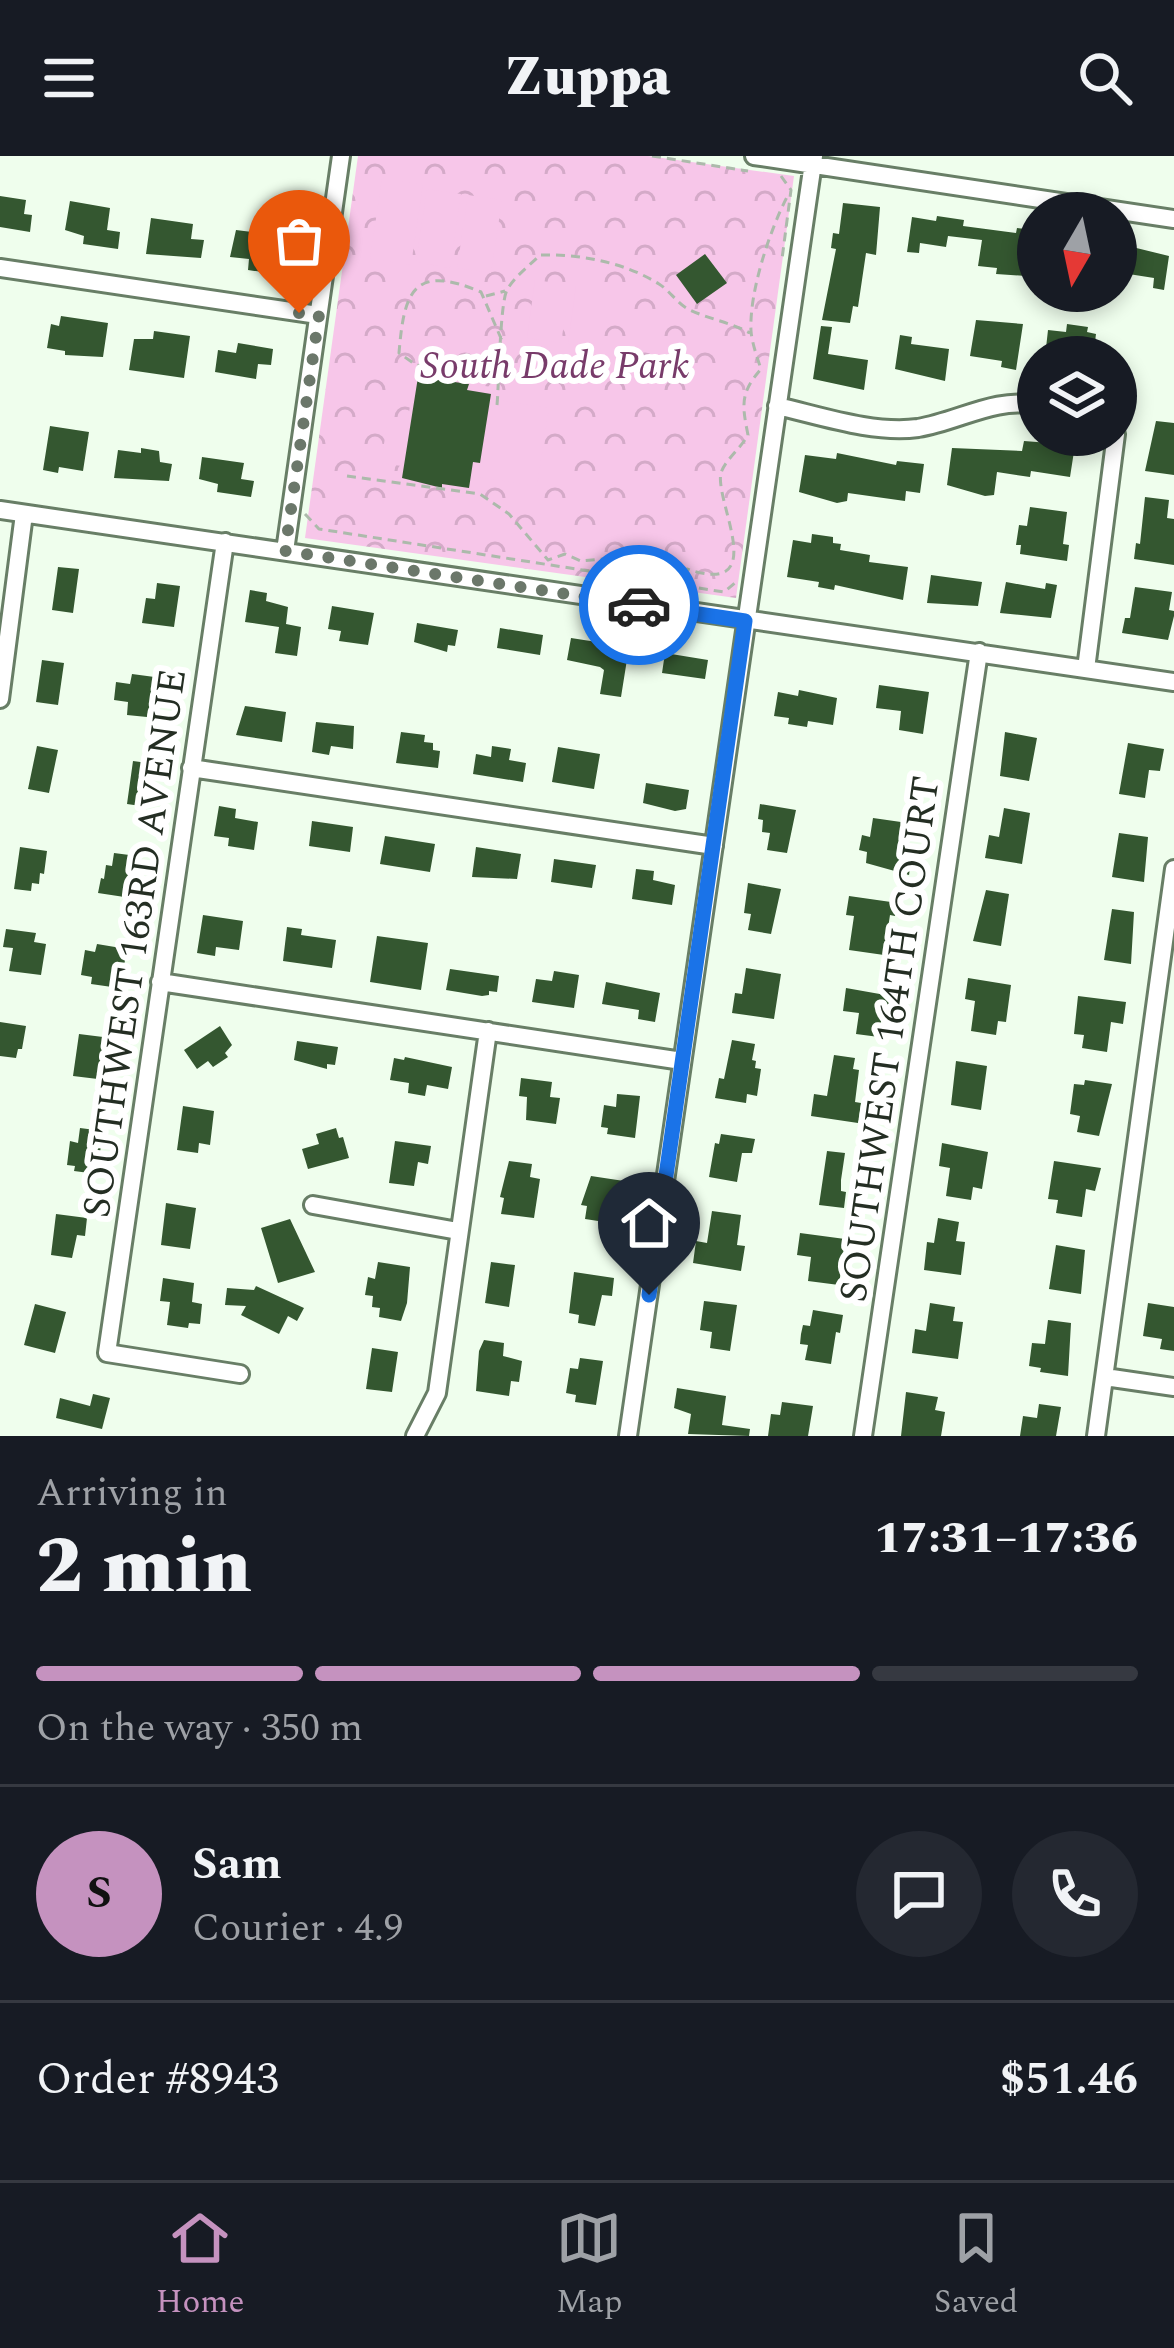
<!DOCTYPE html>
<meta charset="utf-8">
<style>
:root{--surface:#171b24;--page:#242831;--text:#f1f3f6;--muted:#9ea1a6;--line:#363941;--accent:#c592bf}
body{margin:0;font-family:Spectral,serif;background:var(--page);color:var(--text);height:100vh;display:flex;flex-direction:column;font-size:45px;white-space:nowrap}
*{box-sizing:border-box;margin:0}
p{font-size:39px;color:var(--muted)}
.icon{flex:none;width:66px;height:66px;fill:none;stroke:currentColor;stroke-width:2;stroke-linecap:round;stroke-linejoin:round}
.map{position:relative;height:1280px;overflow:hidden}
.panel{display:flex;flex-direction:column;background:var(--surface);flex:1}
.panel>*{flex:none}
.needle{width:78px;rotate:189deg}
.fabs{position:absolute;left:1017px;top:36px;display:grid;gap:24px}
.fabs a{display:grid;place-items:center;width:120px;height:120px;border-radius:50%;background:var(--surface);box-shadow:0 6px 18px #0003;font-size:60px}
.pin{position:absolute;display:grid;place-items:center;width:102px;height:102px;color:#fff;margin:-123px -51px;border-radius:50% 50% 50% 0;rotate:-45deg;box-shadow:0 0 12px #0007}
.pin .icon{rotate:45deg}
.courier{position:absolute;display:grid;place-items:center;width:120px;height:120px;margin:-60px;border:9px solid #1a73e8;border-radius:50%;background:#fff;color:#222;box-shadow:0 3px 15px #0007}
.headline em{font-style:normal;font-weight:800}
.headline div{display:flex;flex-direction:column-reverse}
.headline{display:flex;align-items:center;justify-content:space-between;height:204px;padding:0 36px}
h1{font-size:78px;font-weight:800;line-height:90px}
.bar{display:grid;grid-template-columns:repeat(4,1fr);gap:18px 12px;align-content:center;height:144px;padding:0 36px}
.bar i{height:15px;border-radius:9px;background:var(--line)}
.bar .current{background:var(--accent)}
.bar p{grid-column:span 4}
.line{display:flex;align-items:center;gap:30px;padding:0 36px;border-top:3px solid var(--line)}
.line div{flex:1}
.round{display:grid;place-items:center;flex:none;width:126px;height:126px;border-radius:63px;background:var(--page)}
header{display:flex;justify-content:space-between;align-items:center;height:156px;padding:0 36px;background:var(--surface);font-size:54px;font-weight:800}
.dock{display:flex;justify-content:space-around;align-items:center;height:168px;border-top:3px solid var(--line);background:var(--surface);font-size:33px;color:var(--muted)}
.dock a{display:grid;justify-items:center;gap:6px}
.dock .current{color:var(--accent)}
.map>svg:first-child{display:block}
</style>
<header><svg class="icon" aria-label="menu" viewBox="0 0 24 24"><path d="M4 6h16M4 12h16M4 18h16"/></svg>Zuppa<svg class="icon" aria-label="search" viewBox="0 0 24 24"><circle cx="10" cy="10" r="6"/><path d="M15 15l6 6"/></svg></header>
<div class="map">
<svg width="1174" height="1280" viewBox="0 0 1174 1280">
<defs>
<pattern id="park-crowns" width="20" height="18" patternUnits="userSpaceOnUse" patternTransform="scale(3)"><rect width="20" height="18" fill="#f7c6e9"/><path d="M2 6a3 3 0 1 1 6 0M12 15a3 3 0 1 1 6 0" fill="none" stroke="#d4aac8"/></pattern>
</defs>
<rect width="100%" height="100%" fill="#effeed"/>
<path fill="url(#park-crowns)" d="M 358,0 L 648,0 L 794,20 L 736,442 L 305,382 Z"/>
<path fill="#f7c6e9" d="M 382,22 L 423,28 L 411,109 L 370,103 Z
M 427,33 L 461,38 L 450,112 L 416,106 Z
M 468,39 L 502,44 L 491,117 L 457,112 Z
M 535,124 L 570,129 L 561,187 L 527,182 Z
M 576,130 L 611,135 L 602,193 L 568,188 Z
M 414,220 L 492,231 L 491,243 L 549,252 L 537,330 L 381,307 L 388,262 L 408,264 Z"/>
<path fill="#345730" d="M 0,40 L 26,44 L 24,58 L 32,59 L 30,76 L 0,71 Z
M 70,45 L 110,52 L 107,74 L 120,76 L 118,93 L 83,88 L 84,80 L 65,74 Z
M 843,47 L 880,51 L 876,99 L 866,97 L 858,151 L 853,150 L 850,167 L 822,164 L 836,93 L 831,92 L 833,77 L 839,78 Z
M 937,60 L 964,64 L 963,70 L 1016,77 L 1017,72 L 1033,74 L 1026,120 L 996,118 L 997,112 L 978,110 L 982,84 L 948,80 L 946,91 L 920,87 L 919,97 L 907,96 L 912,61 L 936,65 Z
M 151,62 L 193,68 L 191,83 L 204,84 L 201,102 L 146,98 Z
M 236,74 L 276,79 L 273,100 L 286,102 L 283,119 L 248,114 L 249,103 L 230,101 Z
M 1120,88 L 1169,100 L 1164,134 L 1153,132 L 1154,122 L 1116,116 Z
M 705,98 L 727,127 L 697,148 L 676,119 Z
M 61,160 L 108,167 L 103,201 L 65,199 L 65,195 L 47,192 L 51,168 L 59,170 Z
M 976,164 L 1023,168 L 1016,214 L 1001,211 L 1002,205 L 970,200 Z
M 1067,168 L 1088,171 L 1087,176 L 1096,178 L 1093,201 L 1045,201 L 1048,174 L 1066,176 Z
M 821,170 L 832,171 L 828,198 L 868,204 L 864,234 L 813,223 Z
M 154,175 L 190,180 L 184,222 L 129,214 L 134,183 L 153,183 Z
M 900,179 L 912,181 L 911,188 L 949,193 L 945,225 L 895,213 Z
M 238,187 L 273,193 L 271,209 L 258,208 L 256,223 L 215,216 L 218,194 L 236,197 Z
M 418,221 L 469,228 L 467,234 L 491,238 L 480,307 L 473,306 L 469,332 L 442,328 L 442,332 L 402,322 Z
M 1156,265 L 1174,267 L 1174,319 L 1145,315 Z
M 50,270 L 89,276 L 83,315 L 59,311 L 58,317 L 43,314 Z
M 1024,285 L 1075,289 L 1070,321 L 1031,315 L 1030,321 L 997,316 L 994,339 L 985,340 L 947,329 L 952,292 L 1022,295 Z
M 141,292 L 159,295 L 160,306 L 172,308 L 169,325 L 114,322 L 118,294 L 141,297 Z
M 837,297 L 896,309 L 897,305 L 924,308 L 920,337 L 906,335 L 905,345 L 848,337 L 847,345 L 837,347 L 799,336 L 805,299 L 836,303 Z
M 202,301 L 244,307 L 241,323 L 254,325 L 251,341 L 217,336 L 218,328 L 199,323 Z
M 1145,341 L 1169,344 L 1167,362 L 1174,363 L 1174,409 L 1134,403 L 1136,387 L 1140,388 Z
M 1030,351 L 1067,356 L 1063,388 L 1069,389 L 1067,405 L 1020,398 L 1021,389 L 1016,389 L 1019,369 L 1027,370 Z
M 812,378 L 833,381 L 833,387 L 841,388 L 840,394 L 870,399 L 869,406 L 908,411 L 903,444 L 835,429 L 834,434 L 818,431 L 819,426 L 787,421 L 793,384 L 811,387 Z
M 58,411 L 79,413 L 73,457 L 52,454 Z
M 931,419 L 982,426 L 978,450 L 927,447 Z
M 1006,426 L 1045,433 L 1046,427 L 1057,429 L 1051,462 L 1000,457 Z
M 157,427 L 180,430 L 174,471 L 142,467 L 146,442 L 155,443 Z
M 1135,431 L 1172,436 L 1169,454 L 1174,455 L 1174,460 L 1168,484 L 1122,477 L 1125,462 L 1130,462 Z
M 250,434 L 267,437 L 266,445 L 288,451 L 286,468 L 301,471 L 297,500 L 275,497 L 279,471 L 245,466 Z
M 332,450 L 374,457 L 368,489 L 339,485 L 341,475 L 328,473 Z
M 417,467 L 458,474 L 455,490 L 448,489 L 447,496 L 414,486 Z
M 500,472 L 543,479 L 540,499 L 497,492 Z
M 571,482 L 629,491 L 621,541 L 600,538 L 604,514 L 600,511 L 567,504 Z
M 665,497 L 708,504 L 705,523 L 662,517 Z
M 42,504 L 64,507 L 58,549 L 36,546 Z
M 132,518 L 162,522 L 160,540 L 152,539 L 147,561 L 127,559 L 128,546 L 114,544 L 116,526 L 130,528 Z
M 879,529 L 929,536 L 923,578 L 899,574 L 901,555 L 876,552 Z
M 799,534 L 837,542 L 833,569 L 808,565 L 807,571 L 788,568 L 789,562 L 774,560 L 778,536 L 798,540 Z
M 245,550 L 286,556 L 282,586 L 236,579 Z
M 316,566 L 354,570 L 353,593 L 331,590 L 329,599 L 312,596 Z
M 401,576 L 425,579 L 424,586 L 433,587 L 433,594 L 440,595 L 438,612 L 396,607 Z
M 1005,576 L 1037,582 L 1029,625 L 1000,620 Z
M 1128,587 L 1164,593 L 1160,615 L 1149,614 L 1145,642 L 1119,638 Z
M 37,590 L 58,594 L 49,637 L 28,633 Z
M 492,590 L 511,593 L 509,604 L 526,607 L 523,626 L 473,618 L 476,598 L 491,601 Z
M 558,591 L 600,598 L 594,633 L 552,626 Z
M 133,605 L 155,608 L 148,651 L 127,648 Z
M 646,627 L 689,634 L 686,653 L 675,655 L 643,647 Z
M 760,648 L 796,654 L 787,697 L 767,694 L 770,677 L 762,676 L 763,664 L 758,663 Z
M 219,650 L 236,653 L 235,662 L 258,666 L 254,694 L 228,690 L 229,682 L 214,680 Z
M 1004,652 L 1030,657 L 1022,708 L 985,702 L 989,679 L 999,681 Z
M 873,662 L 901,666 L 897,696 L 912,698 L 909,719 L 866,707 L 867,696 L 859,694 L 862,679 L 870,681 Z
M 312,665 L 353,671 L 350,696 L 309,690 Z
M 1119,677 L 1148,681 L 1144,726 L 1112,721 Z
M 385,680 L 435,688 L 430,716 L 380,708 Z
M 20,691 L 47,695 L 44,718 L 40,717 L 39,728 L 32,727 L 31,735 L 14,733 Z
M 476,691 L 521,698 L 517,723 L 472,721 Z
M 114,697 L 137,700 L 131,742 L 98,737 L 101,722 L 104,723 L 106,709 L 112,710 Z
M 554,703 L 596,709 L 592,732 L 551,726 Z
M 636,713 L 654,715 L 653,724 L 675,729 L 672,749 L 632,743 Z
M 748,727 L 781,733 L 771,778 L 748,774 L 751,758 L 744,757 Z
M 986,734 L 1009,738 L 1001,790 L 973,785 Z
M 849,740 L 898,747 L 895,760 L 890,759 L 884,799 L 849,794 L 854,760 L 846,759 Z
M 1112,753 L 1134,756 L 1131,808 L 1104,804 Z
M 203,759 L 243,765 L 239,794 L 216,791 L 215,800 L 197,797 Z
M 287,771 L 302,773 L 301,779 L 336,784 L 332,812 L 283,805 Z
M 6,773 L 36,777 L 34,786 L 46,788 L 41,819 L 9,815 L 13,792 L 3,791 Z
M 377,780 L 428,787 L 421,834 L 370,826 Z
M 97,788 L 127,793 L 124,810 L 115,809 L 112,831 L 91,828 L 92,821 L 81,819 L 85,794 L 95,796 Z
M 746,812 L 781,818 L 774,863 L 732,857 L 735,837 L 742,838 Z
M 450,813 L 499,820 L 497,836 L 489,835 L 489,839 L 482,840 L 446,834 Z
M 554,815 L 579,819 L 574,852 L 532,846 L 536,823 L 552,825 Z
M 968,822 L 1011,829 L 1006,866 L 998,865 L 996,879 L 971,875 L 975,845 L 965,843 Z
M 606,826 L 660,837 L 655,866 L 638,863 L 639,854 L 602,848 Z
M 846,832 L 891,840 L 888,859 L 882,858 L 879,881 L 856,878 L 859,857 L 843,855 Z
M 1078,840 L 1126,846 L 1123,868 L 1111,866 L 1107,896 L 1082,892 L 1084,879 L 1074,878 Z
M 0,866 L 26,870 L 22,893 L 18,893 L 16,902 L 0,900 Z
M 220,870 L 232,889 L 225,897 L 228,901 L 213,911 L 208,905 L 197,913 L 184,894 Z
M 79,878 L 111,882 L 106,924 L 73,920 Z
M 732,884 L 755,888 L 752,904 L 756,905 L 755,912 L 761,913 L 757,940 L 747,938 L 746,947 L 715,942 L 719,922 L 724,923 Z
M 297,885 L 338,891 L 335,909 L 327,908 L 327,913 L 294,904 Z
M 834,899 L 855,902 L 853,913 L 859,914 L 855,946 L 861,947 L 858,967 L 811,960 L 814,938 L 827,940 Z
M 405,901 L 452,911 L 448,933 L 427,929 L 425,940 L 408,937 L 409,927 L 390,924 L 394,902 L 404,904 Z
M 956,905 L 987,910 L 981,954 L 951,949 Z
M 521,922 L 552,926 L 550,941 L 560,942 L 556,968 L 526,964 L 527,941 L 519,940 Z
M 1085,924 L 1112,928 L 1099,980 L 1077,976 L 1080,960 L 1070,958 L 1074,928 L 1084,929 Z
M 617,938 L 640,940 L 635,982 L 607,978 L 608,972 L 601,971 L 604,949 L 616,951 Z
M 183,950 L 214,955 L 210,989 L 199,987 L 198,997 L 177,994 Z
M 80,972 L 103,975 L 97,1018 L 74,1015 L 75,1010 L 67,1009 L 70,985 L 78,987 Z
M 336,972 L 339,982 L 343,981 L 349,1002 L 308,1013 L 302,993 L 319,988 L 316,978 Z
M 721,978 L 755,983 L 752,997 L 742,997 L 737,1026 L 709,1021 L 715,987 L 719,988 Z
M 395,985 L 431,990 L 428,1008 L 418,1006 L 414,1030 L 389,1027 Z
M 942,987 L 988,996 L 982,1033 L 973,1031 L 971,1044 L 946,1040 L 950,1012 L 939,1010 Z
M 827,995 L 845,997 L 841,1024 L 841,1035 L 846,1036 L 844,1052 L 819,1049 Z
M 509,1005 L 532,1008 L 530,1021 L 540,1023 L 534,1062 L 501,1058 L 504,1042 L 500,1041 Z
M 1054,1005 L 1101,1012 L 1095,1035 L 1086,1033 L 1082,1061 L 1056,1057 L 1058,1044 L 1048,1043 Z
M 591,1020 L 624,1025 L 618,1068 L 585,1063 L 587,1050 L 581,1049 Z
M 166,1047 L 196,1052 L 190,1093 L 161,1089 Z
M 712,1055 L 741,1059 L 737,1089 L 745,1090 L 741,1115 L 693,1107 L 696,1085 L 707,1087 Z
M 56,1058 L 87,1062 L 85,1080 L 77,1079 L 72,1102 L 51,1099 Z
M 938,1062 L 959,1066 L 956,1085 L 965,1086 L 961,1119 L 924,1114 L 927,1086 L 934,1087 Z
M 290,1063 L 315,1116 L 278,1127 L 261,1072 Z
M 800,1077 L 845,1083 L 839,1129 L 808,1125 L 811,1101 L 797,1099 Z
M 1056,1089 L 1085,1094 L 1081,1138 L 1049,1133 Z
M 378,1106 L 410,1111 L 407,1147 L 401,1165 L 379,1161 L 380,1152 L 372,1151 L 373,1140 L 365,1139 L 368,1121 L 375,1123 Z
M 491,1106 L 515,1109 L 509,1151 L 485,1147 Z
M 574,1116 L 614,1122 L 612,1140 L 602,1139 L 595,1170 L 578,1167 L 579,1159 L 569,1157 Z
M 163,1122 L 194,1127 L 192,1146 L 202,1148 L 200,1168 L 189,1167 L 188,1172 L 167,1169 L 170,1146 L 160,1145 Z
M 256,1130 L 304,1152 L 297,1165 L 288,1160 L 279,1178 L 241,1159 L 246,1150 L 225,1149 L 227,1132 L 254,1134 Z
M 704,1145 L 737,1149 L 730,1195 L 710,1192 L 712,1176 L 700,1174 Z
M 930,1147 L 955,1151 L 953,1165 L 963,1166 L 958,1203 L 912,1197 L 915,1173 L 926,1175 Z
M 1148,1147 L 1174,1151 L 1174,1195 L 1160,1193 L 1162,1183 L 1143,1180 Z
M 35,1148 L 66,1156 L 55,1197 L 24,1189 Z
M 813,1154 L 843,1159 L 840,1177 L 836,1176 L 831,1208 L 805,1204 L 808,1189 L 800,1188 L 801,1178 L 803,1169 L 810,1170 Z
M 1048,1164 L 1071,1167 L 1068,1220 L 1040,1216 L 1041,1212 L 1029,1210 L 1032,1187 L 1045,1188 Z
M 484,1184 L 504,1187 L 503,1200 L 522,1205 L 519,1226 L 511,1225 L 509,1240 L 476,1235 L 479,1195 Z
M 372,1192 L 398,1196 L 392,1236 L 366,1233 Z
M 580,1202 L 603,1205 L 596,1249 L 575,1246 L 576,1239 L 566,1237 L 570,1212 L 578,1213 Z
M 677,1232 L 726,1240 L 722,1269 L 750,1273 L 749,1280 L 688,1278 L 691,1258 L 674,1252 Z
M 906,1236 L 938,1241 L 935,1254 L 945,1256 L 941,1280 L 901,1280 Z
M 93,1238 L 110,1242 L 102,1273 L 56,1262 L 60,1242 L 90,1250 Z
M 782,1246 L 813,1250 L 808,1280 L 768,1280 L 771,1258 L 780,1259 Z
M 1039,1248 L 1061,1251 L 1056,1280 L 1020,1280 L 1023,1260 L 1037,1262 Z"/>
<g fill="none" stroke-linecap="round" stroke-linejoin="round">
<g stroke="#687e66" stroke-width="22">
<path id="minor" d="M 754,0 L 1174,63
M 0,112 L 318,159
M 777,250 C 821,260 873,278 918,272 C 960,265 994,241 1038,249
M 0,354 L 1174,526
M 225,386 L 107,1197 L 240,1218
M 285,395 L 341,0
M 1086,513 L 1116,278
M 0,543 L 24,358
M 191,612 L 714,690
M 160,826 L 682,905
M 313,1049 L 458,1075
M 1105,1221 L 1174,1231
M 415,1280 L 437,1237 L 488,875
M 628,1280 L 814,0
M 863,1280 L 979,496
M 1096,1280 L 1174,713"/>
</g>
<path stroke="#acbaab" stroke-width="3" stroke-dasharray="9 6" stroke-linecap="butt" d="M 652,0 L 748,15
M 781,20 L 791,34 L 782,103
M 486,140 L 505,135
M 500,224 L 416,209 L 399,197 C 404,136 413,107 481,136 L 503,187
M 497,249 C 499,227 500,147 507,134 C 514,121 530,109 540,99 C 580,98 624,106 659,128 C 670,135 677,147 688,153 C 708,163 730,166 750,177
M 347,320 L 480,338 L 509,358 L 548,404 L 565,398 L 581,405 L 636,400 L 672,423 L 687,413 C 772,442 714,345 721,317 C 725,304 741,292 748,279 C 742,249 740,237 761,213 C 757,201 752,187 751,175 C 749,136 770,74 787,41
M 305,358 L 319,373 L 724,436 L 736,426"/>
<use href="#minor" stroke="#fff" stroke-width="16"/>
</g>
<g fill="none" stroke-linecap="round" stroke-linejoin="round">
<path stroke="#6b776a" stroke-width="12" stroke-dasharray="0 21.6" d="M 299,157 L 319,159 L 285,395 L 639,449"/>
<path stroke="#1a73e8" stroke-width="15" d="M 639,449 L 745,465 L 649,1139"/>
</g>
<g text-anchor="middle" stroke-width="12" stroke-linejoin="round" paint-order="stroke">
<g font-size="39" font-style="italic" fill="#783b6a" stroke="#fff">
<text x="555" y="222">South Dade Park</text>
</g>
<g font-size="39" fill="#242e23" stroke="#fff">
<text transform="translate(133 787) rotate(-82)" y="14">SOUTHWEST 163RD AVENUE</text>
<text transform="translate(888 883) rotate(-82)" y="14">SOUTHWEST 164TH COURT</text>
</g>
</g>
</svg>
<div class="fabs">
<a><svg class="needle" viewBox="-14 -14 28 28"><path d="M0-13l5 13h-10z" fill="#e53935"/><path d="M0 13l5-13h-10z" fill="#9ea1a6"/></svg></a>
<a><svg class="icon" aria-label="layers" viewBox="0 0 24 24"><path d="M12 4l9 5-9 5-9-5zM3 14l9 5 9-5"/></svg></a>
</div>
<div class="pin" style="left:299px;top:157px;background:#ea580c"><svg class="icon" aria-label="bag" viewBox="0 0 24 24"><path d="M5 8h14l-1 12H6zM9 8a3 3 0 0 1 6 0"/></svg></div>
<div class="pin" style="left:649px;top:1139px;background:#1f2937"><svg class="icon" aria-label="home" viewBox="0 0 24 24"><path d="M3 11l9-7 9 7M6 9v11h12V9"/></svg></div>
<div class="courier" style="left:639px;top:449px"><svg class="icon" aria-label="car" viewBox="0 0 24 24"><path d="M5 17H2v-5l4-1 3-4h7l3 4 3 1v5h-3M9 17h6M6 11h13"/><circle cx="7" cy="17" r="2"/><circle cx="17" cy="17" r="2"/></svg></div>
</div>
<section class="panel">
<div class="headline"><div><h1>2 min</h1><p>Arriving in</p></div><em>17:31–17:36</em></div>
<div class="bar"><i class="current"></i><i class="current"></i><i class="current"></i><i></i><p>On the way · 350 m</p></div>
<div class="line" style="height:216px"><b class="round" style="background:var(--accent);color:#111">S</b><div><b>Sam</b><p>Courier · 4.9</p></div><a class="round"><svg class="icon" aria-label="chat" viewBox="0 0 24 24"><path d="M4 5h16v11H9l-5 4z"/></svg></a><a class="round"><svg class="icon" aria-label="phone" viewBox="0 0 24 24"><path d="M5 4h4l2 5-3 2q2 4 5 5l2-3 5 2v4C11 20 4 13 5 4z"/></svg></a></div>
<div class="line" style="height:156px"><div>Order #8943</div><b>$51.46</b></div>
</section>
<nav class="dock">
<a class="current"><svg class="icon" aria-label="home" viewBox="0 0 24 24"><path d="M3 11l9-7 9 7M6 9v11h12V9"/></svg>Home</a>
<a><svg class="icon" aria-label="map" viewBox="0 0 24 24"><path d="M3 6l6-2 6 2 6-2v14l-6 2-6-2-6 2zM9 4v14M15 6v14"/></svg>Map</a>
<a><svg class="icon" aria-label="saved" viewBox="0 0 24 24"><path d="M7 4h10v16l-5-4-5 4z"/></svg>Saved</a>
</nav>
